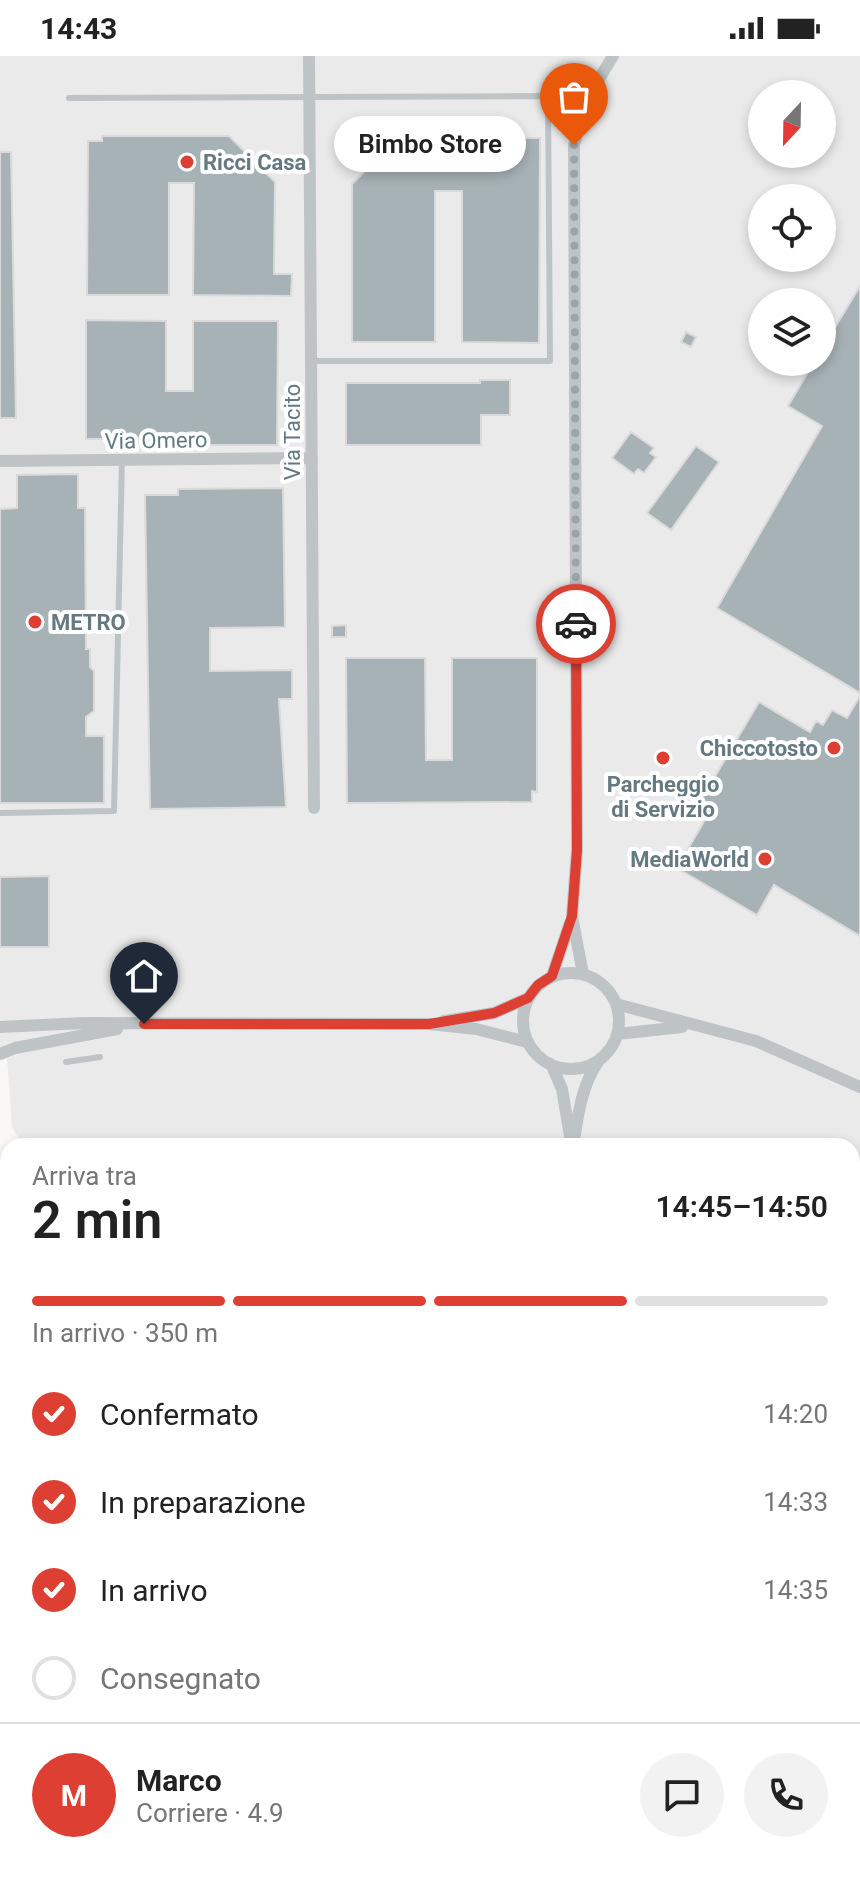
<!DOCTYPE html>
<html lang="it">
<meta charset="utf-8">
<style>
:root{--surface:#fff;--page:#f2f2f2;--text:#222;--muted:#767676;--line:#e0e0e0;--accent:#dd4032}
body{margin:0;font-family:Roboto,sans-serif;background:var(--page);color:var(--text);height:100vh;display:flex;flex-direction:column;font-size:30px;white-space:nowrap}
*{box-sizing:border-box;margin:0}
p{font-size:26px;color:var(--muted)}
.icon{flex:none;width:44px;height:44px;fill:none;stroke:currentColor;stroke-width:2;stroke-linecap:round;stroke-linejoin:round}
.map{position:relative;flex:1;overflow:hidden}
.panel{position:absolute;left:0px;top:1082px;width:860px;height:744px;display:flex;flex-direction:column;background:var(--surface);border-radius:24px 24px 0 0;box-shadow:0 4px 12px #0003}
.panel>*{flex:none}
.needle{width:52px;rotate:202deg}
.fabs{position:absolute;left:748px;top:24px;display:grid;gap:16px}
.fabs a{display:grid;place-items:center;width:88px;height:88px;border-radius:50%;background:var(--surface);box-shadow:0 4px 12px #0003;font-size:40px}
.pin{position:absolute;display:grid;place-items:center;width:68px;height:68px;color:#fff;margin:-82px -34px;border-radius:50% 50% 50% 0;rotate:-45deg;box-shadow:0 0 8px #0007}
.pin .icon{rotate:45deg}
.courier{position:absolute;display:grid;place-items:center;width:80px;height:80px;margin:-40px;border:6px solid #dd4032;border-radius:50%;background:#fff;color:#222;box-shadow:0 2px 10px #0007}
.bubble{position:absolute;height:56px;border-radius:28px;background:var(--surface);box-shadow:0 4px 12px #0003;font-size:26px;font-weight:600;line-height:56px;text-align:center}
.summary em{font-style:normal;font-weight:600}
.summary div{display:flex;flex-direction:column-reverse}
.summary{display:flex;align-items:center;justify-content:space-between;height:136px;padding:0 32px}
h1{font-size:52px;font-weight:600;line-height:60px}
.bar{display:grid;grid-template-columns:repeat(4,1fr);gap:12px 8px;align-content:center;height:96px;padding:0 32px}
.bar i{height:10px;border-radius:6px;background:var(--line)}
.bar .on{background:var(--accent)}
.bar p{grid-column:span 4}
.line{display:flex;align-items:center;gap:20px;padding:0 32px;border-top:2px solid var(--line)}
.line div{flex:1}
.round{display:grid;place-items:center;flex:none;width:84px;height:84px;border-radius:42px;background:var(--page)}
ol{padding:0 32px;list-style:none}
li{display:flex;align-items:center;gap:24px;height:88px}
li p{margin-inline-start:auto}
li .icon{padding:8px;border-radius:50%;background:var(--accent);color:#fff;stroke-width:4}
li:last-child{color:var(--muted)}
li i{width:44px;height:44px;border:4px solid var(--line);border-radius:50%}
.status{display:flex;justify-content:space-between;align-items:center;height:56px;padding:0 40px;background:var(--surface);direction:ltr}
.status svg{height:22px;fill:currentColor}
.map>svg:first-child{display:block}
</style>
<div class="status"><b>14:43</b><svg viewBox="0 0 49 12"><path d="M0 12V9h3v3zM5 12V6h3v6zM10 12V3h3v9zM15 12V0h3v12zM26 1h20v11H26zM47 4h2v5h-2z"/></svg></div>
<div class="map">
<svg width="860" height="1826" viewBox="0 0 860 1826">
<rect width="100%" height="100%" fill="#f9f8f6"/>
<path fill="#eaeaea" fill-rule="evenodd" d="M 0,0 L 860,0 L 860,1316 L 852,1310 L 852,1090 L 32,1090 L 19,1083 L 12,1071 L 7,1002 L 0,1005 ZM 762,38 L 822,38 L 822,98 L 762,98 ZM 762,142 L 822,142 L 822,202 L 762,202 ZM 762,246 L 822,246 L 822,306 L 762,306 Z"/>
<path fill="#a7b2b6" stroke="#dbdad9" stroke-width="2" d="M 102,80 L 229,80 L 275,126 L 274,218 L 292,218 L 291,240 L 193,239 L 194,127 L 169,127 L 169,239 L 87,239 L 88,85 L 102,85 Z
M 398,82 L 540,82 L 539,287 L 462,286 L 462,135 L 435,135 L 435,286 L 352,286 L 352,128 Z
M 0,96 L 11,96 L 16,362 L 0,362 Z
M 860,230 L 860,637 L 717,552 L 822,370 L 788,350 L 814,306 L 822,306 L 822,293 Z
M 86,264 L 166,265 L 166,335 L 193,335 L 193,265 L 278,265 L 277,389 L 132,389 L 132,383 L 86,383 Z
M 686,276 L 696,281 L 691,291 L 681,286 Z
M 480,324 L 510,324 L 510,359 L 481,359 L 481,389 L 346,389 L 346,327 L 480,327 Z
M 631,376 L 654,392 L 650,397 L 656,401 L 644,417 L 638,413 L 634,418 L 612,402 Z
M 696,390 L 719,406 L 671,474 L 647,457 Z
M 78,418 L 78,452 L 85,452 L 86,593 L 90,593 L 90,611 L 94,615 L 94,655 L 86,661 L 86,680 L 104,680 L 104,747 L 0,747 L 0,453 L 17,452 L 17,419 Z
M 283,432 L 285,571 L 210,572 L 210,615 L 292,614 L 292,643 L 279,643 L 286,751 L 150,753 L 145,439 L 178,439 L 178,433 Z
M 346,569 L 346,581 L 332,581 L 332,570 Z
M 346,602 L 425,602 L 426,704 L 452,704 L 452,602 L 537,602 L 537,736 L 532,735 L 532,746 L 347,747 Z
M 860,640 L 860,880 L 774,829 L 757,859 L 677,812 L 709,757 L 697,751 L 759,646 L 810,676 L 816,665 L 823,669 L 832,654 L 847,662 Z
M 49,820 L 49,891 L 0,891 L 0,821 Z"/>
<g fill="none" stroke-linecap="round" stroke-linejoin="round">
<path stroke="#bec4c6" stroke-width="6" d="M 69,42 L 548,40 L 550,305 L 311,305
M 0,757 L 114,755 L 122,404
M 66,1006 L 100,1001"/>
<path stroke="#bec4c6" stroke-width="12" d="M 309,0 L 314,752
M 0,405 L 312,402
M523 965a48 48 0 1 1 96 0a48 48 0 1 1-96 0Z
M 583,918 L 572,860 L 577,794 L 574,89 L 584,48 L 613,0
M 552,920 L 570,867
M 616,948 L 756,985 L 860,1031
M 444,965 L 494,957 L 528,942
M 0,971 L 84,967 L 429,968 L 476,973 L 527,986
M 617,978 L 682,971
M 0,998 L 15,992 L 117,973
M 552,1010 L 562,1033 L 570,1080
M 573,1090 C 578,1061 581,1030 598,1006"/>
</g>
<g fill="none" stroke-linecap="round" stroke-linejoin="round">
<path stroke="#99a5a9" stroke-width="8" stroke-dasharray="0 14.4" d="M 574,89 L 576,568"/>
<path stroke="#dd4032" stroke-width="10" d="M 144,968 L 429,968 L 494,957 L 528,942 L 538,929 L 552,920 L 572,860 L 577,794 L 576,568"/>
</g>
<g fill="#dd4032" stroke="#fff" stroke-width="3">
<circle cx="187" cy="106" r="8"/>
<circle cx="35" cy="566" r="8"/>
<circle cx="834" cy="692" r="8"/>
<circle cx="663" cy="702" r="8"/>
<circle cx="765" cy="803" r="8"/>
</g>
<g text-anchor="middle" stroke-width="8" stroke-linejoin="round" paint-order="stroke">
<g font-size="22" font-weight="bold" fill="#657980" stroke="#fff" text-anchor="start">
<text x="203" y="114">Ricci Casa</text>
<text x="51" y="574">METRO</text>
<text x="818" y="700" text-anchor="end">Chiccotosto</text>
<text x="663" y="736" text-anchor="middle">Parcheggio<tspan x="663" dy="25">di Servizio</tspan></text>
<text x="749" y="811" text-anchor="end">MediaWorld</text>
</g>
<g font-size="22" fill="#657980" stroke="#fff">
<text transform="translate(292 376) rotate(-90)" y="8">Via Tacito</text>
<text transform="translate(156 384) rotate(-1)" y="8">Via Omero</text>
</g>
</g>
</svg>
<div class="fabs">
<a><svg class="needle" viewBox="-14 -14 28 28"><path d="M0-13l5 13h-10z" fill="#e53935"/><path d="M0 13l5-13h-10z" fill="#767676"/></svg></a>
<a><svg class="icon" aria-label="locate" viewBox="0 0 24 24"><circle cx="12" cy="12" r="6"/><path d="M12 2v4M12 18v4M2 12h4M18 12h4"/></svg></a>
<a><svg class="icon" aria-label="layers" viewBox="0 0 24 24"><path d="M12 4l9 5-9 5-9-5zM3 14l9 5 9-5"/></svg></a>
</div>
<div class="pin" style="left:574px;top:89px;background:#ea580c"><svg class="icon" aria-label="bag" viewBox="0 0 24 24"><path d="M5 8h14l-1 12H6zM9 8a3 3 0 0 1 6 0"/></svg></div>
<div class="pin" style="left:144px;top:968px;background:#1f2937"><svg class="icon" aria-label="home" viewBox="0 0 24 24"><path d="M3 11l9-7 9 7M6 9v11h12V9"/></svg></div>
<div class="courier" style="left:576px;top:568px"><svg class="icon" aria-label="car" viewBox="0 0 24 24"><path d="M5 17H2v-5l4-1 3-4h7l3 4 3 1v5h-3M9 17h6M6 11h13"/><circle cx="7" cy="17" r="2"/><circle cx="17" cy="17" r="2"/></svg></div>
<div class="bubble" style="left:334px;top:60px;width:192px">Bimbo Store</div>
<section class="panel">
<div class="summary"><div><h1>2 min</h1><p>Arriva tra</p></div><em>14:45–14:50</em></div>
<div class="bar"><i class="on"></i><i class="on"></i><i class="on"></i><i></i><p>In arrivo · 350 m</p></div>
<ol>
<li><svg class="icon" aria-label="check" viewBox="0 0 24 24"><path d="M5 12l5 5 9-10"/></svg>Confermato<p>14:20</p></li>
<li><svg class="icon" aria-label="check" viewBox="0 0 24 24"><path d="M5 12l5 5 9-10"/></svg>In preparazione<p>14:33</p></li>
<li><svg class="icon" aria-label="check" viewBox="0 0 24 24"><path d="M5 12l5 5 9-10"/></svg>In arrivo<p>14:35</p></li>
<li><i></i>Consegnato</li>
</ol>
<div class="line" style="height:144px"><b class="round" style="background:var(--accent);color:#fff">M</b><div><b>Marco</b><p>Corriere · 4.9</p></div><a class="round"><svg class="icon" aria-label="chat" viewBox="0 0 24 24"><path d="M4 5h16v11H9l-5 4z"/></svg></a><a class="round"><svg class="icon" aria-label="phone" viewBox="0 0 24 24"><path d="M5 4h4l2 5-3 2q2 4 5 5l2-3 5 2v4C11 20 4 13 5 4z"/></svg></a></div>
</section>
</div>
